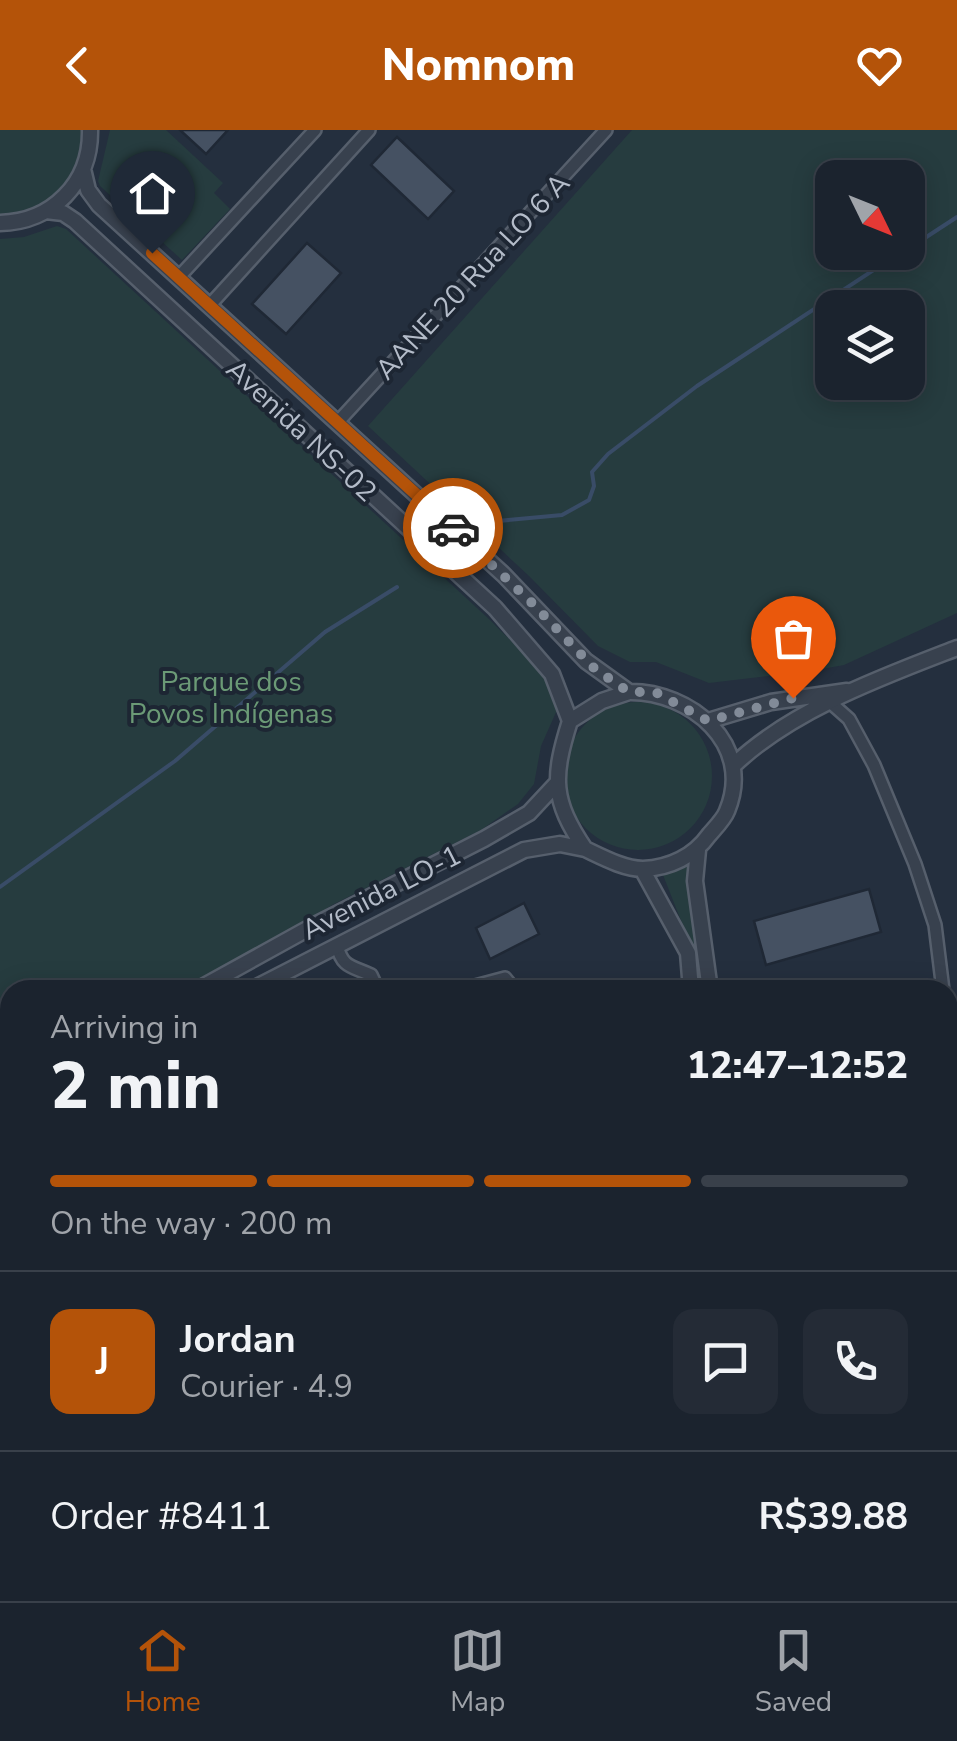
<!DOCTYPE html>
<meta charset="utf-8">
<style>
:root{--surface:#1b232e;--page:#242b36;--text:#f1f3f6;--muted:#a0a4aa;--line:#39404a;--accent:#b45309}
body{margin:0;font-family:"Nunito Sans",sans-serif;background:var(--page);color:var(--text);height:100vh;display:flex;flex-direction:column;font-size:38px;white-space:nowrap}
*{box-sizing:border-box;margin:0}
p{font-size:32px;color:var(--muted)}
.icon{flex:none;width:55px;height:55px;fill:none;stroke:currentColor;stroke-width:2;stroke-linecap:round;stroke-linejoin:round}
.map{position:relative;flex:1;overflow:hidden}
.sheet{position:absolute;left:0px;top:850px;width:958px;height:622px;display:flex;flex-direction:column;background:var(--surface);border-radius:30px 30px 0 0;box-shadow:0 5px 25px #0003,0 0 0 2px var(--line)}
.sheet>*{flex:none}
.needle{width:65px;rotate:133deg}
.tools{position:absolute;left:815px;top:30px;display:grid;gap:20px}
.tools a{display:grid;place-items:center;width:110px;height:110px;border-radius:20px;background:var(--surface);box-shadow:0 5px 25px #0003,0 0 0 2px var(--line);font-size:50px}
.pin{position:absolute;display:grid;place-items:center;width:85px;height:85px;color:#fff;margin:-102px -42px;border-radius:50% 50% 50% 0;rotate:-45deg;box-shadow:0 0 10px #0007}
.pin .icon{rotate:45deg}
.courier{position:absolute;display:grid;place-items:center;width:100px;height:100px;margin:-50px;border:8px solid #b45309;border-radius:50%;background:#fff;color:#222;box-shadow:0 2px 12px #0007}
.headline em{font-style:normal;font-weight:800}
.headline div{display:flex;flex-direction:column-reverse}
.headline{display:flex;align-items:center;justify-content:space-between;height:170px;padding:0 50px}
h1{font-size:65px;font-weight:800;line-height:75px}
.bar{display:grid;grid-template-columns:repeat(4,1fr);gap:15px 10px;align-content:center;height:120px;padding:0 50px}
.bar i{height:12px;border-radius:8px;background:var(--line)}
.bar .active{background:var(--accent)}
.bar p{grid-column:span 4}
.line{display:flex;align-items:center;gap:25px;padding:0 50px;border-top:2px solid var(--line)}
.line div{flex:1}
.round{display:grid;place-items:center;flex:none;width:105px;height:105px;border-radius:20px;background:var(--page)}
header{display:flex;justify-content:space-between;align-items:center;height:130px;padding:0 50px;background:var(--accent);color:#fff;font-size:45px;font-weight:800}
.dock{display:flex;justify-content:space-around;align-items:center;height:140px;border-top:2px solid var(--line);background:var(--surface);font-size:28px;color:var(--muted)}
.dock a{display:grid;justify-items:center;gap:5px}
.dock .active{color:var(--accent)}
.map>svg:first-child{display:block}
</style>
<header><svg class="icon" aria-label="back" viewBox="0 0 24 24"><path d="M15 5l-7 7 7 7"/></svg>Nomnom<svg class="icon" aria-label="heart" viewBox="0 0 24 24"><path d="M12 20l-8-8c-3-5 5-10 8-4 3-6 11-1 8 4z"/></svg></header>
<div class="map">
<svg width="957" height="1471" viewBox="0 0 957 1471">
<rect width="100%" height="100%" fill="#242f3e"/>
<path fill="#263c3f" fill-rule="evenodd" d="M 0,0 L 81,0 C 82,48 48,83 0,84 Z
M 110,0 L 166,0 L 223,53 L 214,63 L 230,79 L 182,130 L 100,56 L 98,51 Z
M 632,0 L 957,0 L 957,483 L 844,535 L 811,541 L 709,553 L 656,532 L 630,532 L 598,516 L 529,446 L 368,296 ZM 832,48 L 908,48 L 908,122 L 832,122 ZM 832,178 L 908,178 L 908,252 L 832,252 Z
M 57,96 L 66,99 L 490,490 C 514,515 551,544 557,580 L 541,616 L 534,654 L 518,674 L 481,700 L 332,775 L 291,802 L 183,860 L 10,860 L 10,995 L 0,1004 L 0,109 L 24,107 Z
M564 646a74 74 0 1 1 148 0a74 74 0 1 1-148 0Z
M 691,735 L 706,860 L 698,860 L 693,821 L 663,745 Z
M 423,1462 L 424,1471 L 144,1471 L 143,1463 Z"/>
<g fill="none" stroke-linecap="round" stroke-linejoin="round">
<path stroke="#394c67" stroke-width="4" d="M 908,119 L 957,87
M 498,391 L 562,385 L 589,370 L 594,356 L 592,342 L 608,324 L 697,256 L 901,122
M 0,757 L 175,631 L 325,502 L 397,457"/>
</g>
<path fill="#455162" stroke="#1f2835" stroke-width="2.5" d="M 180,0 L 228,0 L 206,24 Z
M 397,7 L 454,61 L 428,89 L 371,35 Z
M 307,113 L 341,143 L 286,204 L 252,174 Z
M 869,759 L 881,802 L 766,835 L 754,791 Z
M 524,773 L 539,804 L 490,829 L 476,798 Z"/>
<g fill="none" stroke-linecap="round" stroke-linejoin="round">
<g stroke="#565f6c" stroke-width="16">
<path id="minor" d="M 178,148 L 315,0
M 209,176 L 369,0
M 337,293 L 606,0
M 831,573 L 849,589 L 874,635 L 915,734 L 935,795 L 943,860
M 337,815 C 342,838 352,836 371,845 L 378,860
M 460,860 L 505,848 L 515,860
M 948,901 L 957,984
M 948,1144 L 957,1138
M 948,1182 L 957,1188
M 0,1398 L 10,1397
M 948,1400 L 957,1399
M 948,1418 L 957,1416
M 137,1462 L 138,1471
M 428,1462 L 429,1471
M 581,1462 L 582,1471"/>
</g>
<g stroke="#565f6c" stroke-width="19">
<path id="tertiary" d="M 83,39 L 88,60 L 99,75 L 504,445 L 586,531 L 629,562
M 46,81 L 63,83 L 75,91 L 495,478 L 552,544 L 570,591
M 0,93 C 52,92 91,53 90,0
M 629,562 C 690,561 755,614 727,681 C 724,689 715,698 709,705 C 694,726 670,738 643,739 C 624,739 602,727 585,719 C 552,670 552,648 570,591 L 602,571 Z
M 708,591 L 771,572 L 847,561
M 733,636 C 791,580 882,547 957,518
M 698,720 L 695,751 L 710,860
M 642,739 L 688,823 L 691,860
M 197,860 L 311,797 L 484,709 L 529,683 L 557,653
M 251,860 L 524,720 L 560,714 L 585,719
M 0,1012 L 10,1003
M 0,1056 L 10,1045
M 729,1462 L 730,1471
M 787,1462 L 788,1471"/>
</g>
<use href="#minor" stroke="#38414e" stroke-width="11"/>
<use href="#tertiary" stroke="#38414e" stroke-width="14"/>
</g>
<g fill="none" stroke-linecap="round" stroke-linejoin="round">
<path stroke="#828b98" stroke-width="10" stroke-dasharray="0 18" d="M 453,398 L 532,473 L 595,539 L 629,562 L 655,562 L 708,591 L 793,568"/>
<path stroke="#b45309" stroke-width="12" d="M 152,123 L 453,398"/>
</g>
<g text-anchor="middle" stroke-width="8" stroke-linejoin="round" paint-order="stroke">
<g font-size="28" fill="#b4bcc9" stroke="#1d2633">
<text transform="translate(472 146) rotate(-47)" y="10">AANE 20 Rua LO 6 A</text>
<text transform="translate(302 300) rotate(43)" y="10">Avenida NS-02</text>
<text transform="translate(381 762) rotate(-27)" y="10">Avenida LO-1</text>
</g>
<g font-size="28" fill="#6b9a76" stroke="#1d2633">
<text x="231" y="561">Parque dos<tspan x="231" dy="32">Povos Indígenas</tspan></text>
</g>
</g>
</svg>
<div class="tools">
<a><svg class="needle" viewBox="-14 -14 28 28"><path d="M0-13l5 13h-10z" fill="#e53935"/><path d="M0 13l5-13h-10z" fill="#a0a4aa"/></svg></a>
<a><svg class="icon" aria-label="layers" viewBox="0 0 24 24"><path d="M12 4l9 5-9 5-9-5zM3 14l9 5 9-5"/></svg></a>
</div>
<div class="pin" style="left:793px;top:568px;background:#ea580c"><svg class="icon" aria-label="bag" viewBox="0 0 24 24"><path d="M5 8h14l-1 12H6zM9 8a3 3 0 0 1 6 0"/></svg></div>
<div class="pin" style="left:152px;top:123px;background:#1f2937"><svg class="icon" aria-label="home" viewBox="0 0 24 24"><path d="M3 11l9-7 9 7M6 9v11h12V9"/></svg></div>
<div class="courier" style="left:453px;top:398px"><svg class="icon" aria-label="car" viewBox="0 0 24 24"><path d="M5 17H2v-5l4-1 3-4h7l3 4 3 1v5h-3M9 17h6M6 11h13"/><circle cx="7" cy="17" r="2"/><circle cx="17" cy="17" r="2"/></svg></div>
<section class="sheet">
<div class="headline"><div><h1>2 min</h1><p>Arriving in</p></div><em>12:47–12:52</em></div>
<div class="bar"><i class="active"></i><i class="active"></i><i class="active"></i><i></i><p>On the way · 200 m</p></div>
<div class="line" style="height:180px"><b class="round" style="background:var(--accent);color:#fff">J</b><div><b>Jordan</b><p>Courier · 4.9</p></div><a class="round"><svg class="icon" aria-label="chat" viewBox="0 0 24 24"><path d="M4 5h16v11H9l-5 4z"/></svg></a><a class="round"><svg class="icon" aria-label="phone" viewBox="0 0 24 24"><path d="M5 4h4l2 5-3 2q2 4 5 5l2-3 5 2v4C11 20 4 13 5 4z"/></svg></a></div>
<div class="line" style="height:130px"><div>Order #8411</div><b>R$39.88</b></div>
</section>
</div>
<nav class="dock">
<a class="active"><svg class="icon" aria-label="home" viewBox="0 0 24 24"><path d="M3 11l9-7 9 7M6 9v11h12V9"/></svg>Home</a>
<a><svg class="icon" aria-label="map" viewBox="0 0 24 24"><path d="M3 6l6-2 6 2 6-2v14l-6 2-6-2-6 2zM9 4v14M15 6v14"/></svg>Map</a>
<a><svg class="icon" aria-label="saved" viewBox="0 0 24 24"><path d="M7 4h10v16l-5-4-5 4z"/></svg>Saved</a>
</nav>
